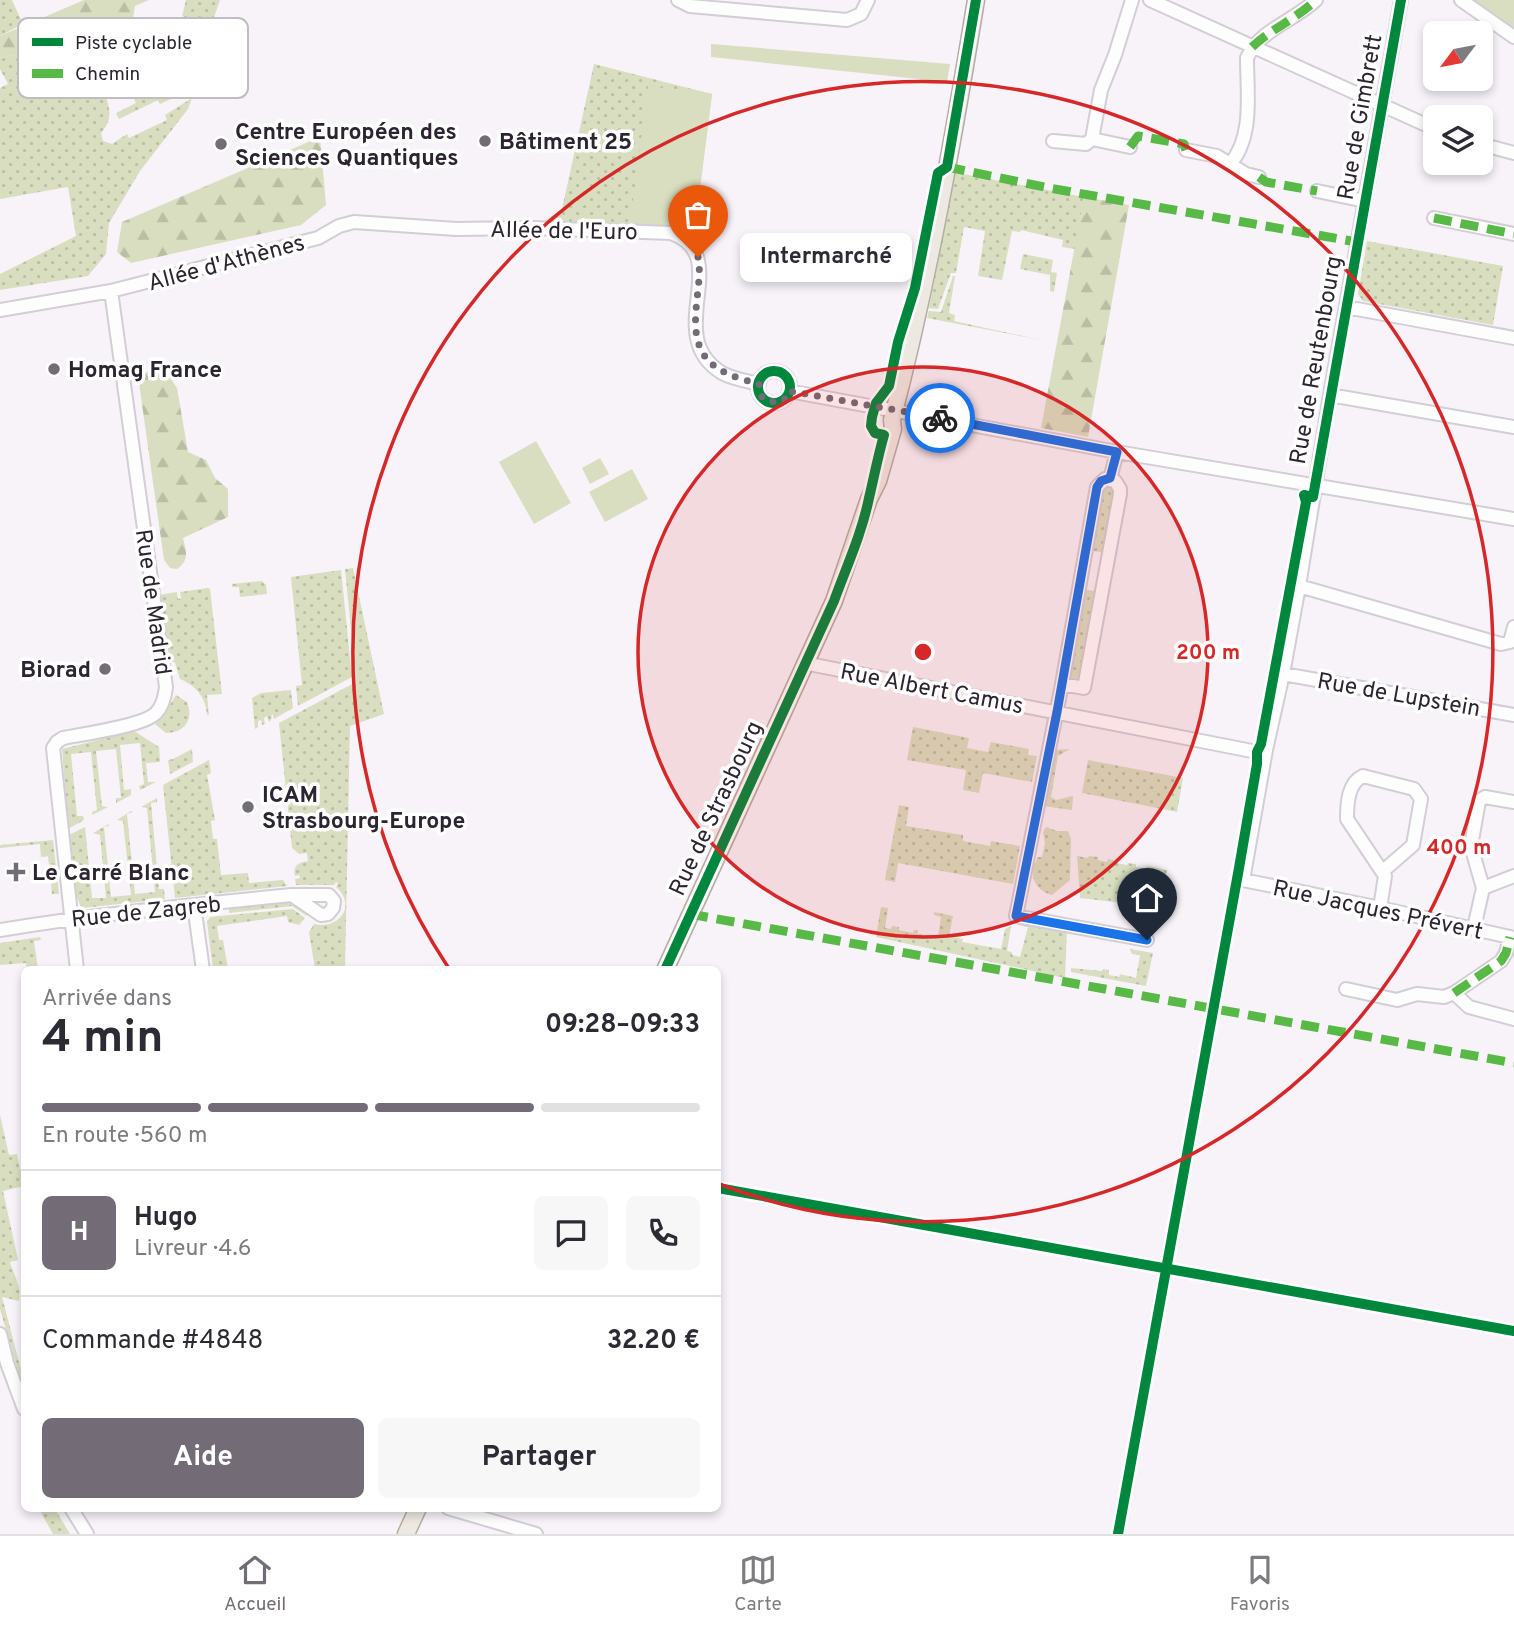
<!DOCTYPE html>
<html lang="fr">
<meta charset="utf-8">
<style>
:root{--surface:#fff;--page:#f7f7f7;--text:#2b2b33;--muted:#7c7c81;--line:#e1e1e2;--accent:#736c76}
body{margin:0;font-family:Overpass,sans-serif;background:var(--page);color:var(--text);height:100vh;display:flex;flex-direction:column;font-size:26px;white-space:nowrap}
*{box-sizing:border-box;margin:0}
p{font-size:23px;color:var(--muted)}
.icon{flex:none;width:38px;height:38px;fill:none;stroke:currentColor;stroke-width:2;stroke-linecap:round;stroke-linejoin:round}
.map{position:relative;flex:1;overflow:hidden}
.details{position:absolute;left:21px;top:966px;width:700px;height:546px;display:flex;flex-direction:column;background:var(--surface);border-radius:10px;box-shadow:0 4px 10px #0003}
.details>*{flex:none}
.needle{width:46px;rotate:238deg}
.tools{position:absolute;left:1423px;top:21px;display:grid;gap:14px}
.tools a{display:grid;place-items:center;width:70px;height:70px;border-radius:10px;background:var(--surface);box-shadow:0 4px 10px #0003;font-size:35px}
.pin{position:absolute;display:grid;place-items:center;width:60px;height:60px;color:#fff;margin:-72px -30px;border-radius:50% 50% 50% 0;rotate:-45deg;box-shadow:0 0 7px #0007}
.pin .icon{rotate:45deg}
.courier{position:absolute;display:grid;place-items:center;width:70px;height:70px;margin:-35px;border:5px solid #1a73e8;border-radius:50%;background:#fff;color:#222;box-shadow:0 2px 9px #0007}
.bubble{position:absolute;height:49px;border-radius:10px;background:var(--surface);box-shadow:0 4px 10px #0003;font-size:23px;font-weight:700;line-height:49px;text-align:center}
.overview em{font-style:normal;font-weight:700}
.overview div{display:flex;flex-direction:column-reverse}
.overview{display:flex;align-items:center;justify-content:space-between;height:119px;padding:0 21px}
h1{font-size:46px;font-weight:700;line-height:52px}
.bar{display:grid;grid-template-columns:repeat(4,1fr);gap:10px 7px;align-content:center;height:84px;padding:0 21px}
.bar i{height:9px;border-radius:5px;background:var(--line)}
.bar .selected{background:var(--accent)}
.bar p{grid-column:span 4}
.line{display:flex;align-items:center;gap:18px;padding:0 21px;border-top:2px solid var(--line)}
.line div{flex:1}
.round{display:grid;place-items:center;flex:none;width:74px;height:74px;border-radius:10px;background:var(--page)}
.action{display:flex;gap:14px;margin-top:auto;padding:14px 21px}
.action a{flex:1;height:80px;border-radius:10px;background:var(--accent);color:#fff;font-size:28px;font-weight:700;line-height:80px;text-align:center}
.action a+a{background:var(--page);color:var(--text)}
.menu{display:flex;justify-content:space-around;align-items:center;height:98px;border-top:2px solid var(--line);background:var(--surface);font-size:19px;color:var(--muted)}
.menu a{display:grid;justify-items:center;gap:4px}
.menu .selected{color:var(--accent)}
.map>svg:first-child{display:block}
</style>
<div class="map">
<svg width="1514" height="1534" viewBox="0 0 1514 1534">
<defs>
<pattern id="grass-dots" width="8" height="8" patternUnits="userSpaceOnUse" patternTransform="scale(1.75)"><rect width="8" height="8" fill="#d9dec0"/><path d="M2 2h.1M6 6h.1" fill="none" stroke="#babea5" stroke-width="1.8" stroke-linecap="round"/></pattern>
<pattern id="forest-firs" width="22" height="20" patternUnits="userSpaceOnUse" patternTransform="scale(1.75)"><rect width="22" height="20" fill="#d9dec0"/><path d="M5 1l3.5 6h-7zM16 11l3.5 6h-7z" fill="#babea5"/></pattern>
</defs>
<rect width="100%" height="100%" fill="#f7f3f9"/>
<path fill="url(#grass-dots)" d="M 0,0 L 12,0 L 23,24 L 0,36 Z
M 186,0 L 220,0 L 212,23 L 206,25 L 182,16 Z
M 84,37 L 100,78 L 127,55 L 146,57 L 143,66 L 152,72 L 170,79 L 176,93 L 172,95 L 173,98 L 160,104 L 158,100 L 119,119 L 116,113 L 136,103 L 120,69 L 100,78 C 105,100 118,114 101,133 L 103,141 L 112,144 L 127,134 L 129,138 L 167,120 L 165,115 L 192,98 L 188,109 L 140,171 L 109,223 L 106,254 L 88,276 L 0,290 L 0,274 L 76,236 L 68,187 L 0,199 L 0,88 L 8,84 L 0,69 L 0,58 L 60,46 Z
M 594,64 L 712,94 L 695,227 L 544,221 L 562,209 Z
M 958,173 L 1084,197 L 1075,249 L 1062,247 L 1063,240 L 1021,230 L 1020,232 L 1012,231 L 1002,280 L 978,276 L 985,231 L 964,227 L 956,273 L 951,273 L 938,309 L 929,308 L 955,174 Z
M 1367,241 L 1503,266 L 1493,325 L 1363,301 L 1358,294 Z
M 1023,254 L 1053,260 L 1051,272 L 1057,273 L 1054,292 L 1050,291 L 1050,275 L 1020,269 Z
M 953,276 L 955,276 L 949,313 L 955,315 L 954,321 L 1041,340 L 927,318 L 929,311 L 941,312 Z
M 1104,484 L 1115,487 L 1105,558 L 1101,552 L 1093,551 L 1088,554 Z
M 353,568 L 384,714 L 350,726 L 345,969 L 315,969 L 309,932 L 314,924 C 340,930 357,905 336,887 L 338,883 L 336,882 L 334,885 L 296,885 L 295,879 L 300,878 L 299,875 L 295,876 C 293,865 298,863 308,861 L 307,853 L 299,854 L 292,848 L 279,723 L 356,682 L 345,569 Z
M 341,570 L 352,677 L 298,706 L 296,686 L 302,685 L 291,577 Z
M 262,581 L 266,585 L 267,594 L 240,597 L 239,587 L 232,587 L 232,584 Z
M 208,588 L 210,589 L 222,694 L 207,695 L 209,715 L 207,715 C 206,697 196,686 180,679 L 175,662 L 169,662 L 158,595 L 177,592 L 178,599 L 181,598 L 180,592 Z
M 1082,589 L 1100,592 L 1082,676 L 1079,679 L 1068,677 Z
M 291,690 L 293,708 L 274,719 L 272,713 L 271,720 L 269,722 L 267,716 L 264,718 L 265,724 L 262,725 L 261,720 L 258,721 L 258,727 L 255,729 L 252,698 L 261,693 Z
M 176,695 L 187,702 C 194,719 185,733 166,733 L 155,724 L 163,716 Z
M 913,727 L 969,738 L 967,748 L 988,752 L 991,742 L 1029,749 L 1028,755 L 1037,756 L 1032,782 L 983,773 L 979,793 L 963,790 L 966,770 L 907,760 Z
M 134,731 L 159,747 L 160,762 L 146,763 L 148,782 L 156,782 L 140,790 L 139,786 L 144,784 L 140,743 L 120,745 L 124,790 L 131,789 L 131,795 L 116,803 L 116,798 L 121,798 L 116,749 L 96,751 L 102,806 L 108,807 L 92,815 L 92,812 L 97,810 L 91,752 L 71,754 L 77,816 L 83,816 L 84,820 L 68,829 L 62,749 Z
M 192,749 L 193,762 L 170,774 L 168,760 L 173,759 Z
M 1070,749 L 1058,756 L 1051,797 L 1056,800 L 1073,796 L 1072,810 L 1043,806 L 1054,750 Z
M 209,760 L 211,773 L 207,775 L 215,820 L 211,821 L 213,839 L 217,839 L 221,875 L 248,873 L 249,883 L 283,880 L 287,886 L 175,898 L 163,785 Z
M 1088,760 L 1183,778 L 1177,812 L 1082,793 Z
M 157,798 L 157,802 L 151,803 L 159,889 L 164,889 L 165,899 L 83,908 C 72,899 71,853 69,835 L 85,827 L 92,898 L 106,898 L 100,835 L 93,833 L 109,824 L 109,826 L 104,827 L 111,897 L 131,895 L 123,821 L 117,820 L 131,811 L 133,812 L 127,814 L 135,894 L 155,892 L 147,808 L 141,807 Z
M 899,805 L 909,807 L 906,826 L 963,835 L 963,841 L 990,846 L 991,841 L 1020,846 L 1013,884 L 898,863 L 895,882 L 885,880 Z
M 1046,827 L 1057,831 L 1068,831 L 1071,839 L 1070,880 L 1052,895 C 1037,891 1031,880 1032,864 L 1036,862 L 1037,857 L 1042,857 L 1045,843 L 1043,832 Z
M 53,840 L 59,894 L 52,894 L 48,856 L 41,857 L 40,844 L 0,848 L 0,845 Z
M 1077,856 L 1088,858 L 1089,856 L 1098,857 L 1098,860 L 1107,862 L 1108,859 L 1117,861 L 1117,863 L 1127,865 L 1128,863 L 1136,864 L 1136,867 L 1146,869 L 1147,866 L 1167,870 L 1159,912 L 1149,911 L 1149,906 L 1080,898 Z
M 283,901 L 295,904 L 308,914 L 307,916 L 292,906 L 229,913 L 229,907 Z
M 881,907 L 888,908 L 885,928 L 891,929 L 892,926 L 899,927 L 899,930 L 913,933 L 914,930 L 918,930 L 918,934 L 938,937 L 941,917 L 934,915 L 934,912 L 953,916 L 949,936 L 963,939 L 962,942 L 1001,949 L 1005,929 L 1011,926 L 1007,951 L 1012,952 L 1012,955 L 1020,957 L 1028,927 L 1018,925 L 1019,921 L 1067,929 L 1065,978 L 876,937 Z
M 293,909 L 305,918 L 299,925 L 288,922 L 287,916 L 217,926 L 219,940 L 223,940 L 228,969 L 213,969 L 207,922 L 210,917 Z
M 40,937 L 41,940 L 34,941 L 38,969 L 27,969 L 26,963 L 0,965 L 0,943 Z
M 1130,949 L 1153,953 L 1146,986 L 1071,972 L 1071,968 L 1102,971 L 1103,969 L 1109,970 L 1109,975 L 1119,977 L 1120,974 L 1136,978 L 1140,955 L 1132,954 Z
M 0,1115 L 9,1155 L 17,1154 L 20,1170 L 24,1170 L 24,1186 L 3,1191 L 18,1260 L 10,1262 C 14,1276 22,1286 19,1301 L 2,1297 L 24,1381 L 24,1392 L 0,1309 Z
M 39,1509 L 55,1509 L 70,1534 L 53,1534 Z"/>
<path fill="url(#forest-firs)" d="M 84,0 L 149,0 L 135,6 L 127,55 L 99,78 L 83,37 L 60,46 L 0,58 L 0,36 Z
M 320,137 L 326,205 L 301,225 L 131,263 L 117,252 L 122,222 Z
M 1084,197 L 1129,205 L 1088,437 L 1041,428 Z
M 154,369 L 167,373 L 177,388 L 188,452 L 206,460 L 215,478 L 228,489 L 228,517 L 183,538 C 186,551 190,560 177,569 L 170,568 L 164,560 L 138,376 Z"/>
<path fill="#d9dec0" d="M 1471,0 L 1514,0 L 1514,29 Z
M 711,44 L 712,44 L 950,64 L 947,82 L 711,57 Z
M 648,86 L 712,94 L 695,227 L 630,223 Z
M 536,441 L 571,503 L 534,524 L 499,462 Z
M 600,458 L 609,474 L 590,484 L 582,468 Z
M 632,469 L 648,499 L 605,522 L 589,492 Z"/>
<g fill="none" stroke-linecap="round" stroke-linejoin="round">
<g stroke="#d3ced6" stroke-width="16">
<path id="minor" d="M 678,0 L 690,6 L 847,20 L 861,14 L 868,0
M 1150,0 L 1435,129
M 1401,0 L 1330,395 L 1299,586 L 1283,674 L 1266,750 L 1243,880 L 1380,908 L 1514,938
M 1461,0 L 1514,37
M 1092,139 L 1101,90 L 1115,55 L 1132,0
M 1053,141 L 1086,144 L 1092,139 L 1130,147
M 1480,144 L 1514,153
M 1186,150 L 1217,156 L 1246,174 L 1259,177
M 1230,164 C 1254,137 1247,92 1247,58 C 1259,30 1294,21 1316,0
M 1317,191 L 1365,201
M 1434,218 L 1514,234
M 1346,307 L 1514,338
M 0,310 L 111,291 L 318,238 L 339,226 L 354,222 L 456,229 L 531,228 L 671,233 C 736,256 660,335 722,373 C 733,379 747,381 759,384
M758 387a16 16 0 1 1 32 0a16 16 0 1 1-32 0Z
M 789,391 L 1117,452 L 1514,519
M 1330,395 L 1514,427
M 1105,479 L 1115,481 L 1120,489 L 1120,494 L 1084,688 L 1062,684 L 1097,487 Z
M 1110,479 L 1117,452
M 1299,586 L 1501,644 L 1510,642 L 1514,627
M 804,663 L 1257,752 L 1266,750
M 1283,674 L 1514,715
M 1062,684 L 1016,916 L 1147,940
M 1483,888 L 1514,876
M 194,905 L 203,970
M 1380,908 L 1385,876 L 1347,819 C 1347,803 1348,783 1363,776 L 1414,789 L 1421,799 L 1413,845 L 1383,871
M 1474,928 L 1483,888 L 1471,846 L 1479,801 L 1485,797 L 1514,802
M 0,930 C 97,914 194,905 291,895 L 329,895 L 334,901 L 333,908 L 328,914 L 321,915 L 292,895
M 77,970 L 53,748 L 57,742 L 63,738 C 83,734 144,726 156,713 C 163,706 165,696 166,687 L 111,291
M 1346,989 L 1397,1000 L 1417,994 L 1444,997 L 1454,993 L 1469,1007 L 1514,1019
M 1454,993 L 1501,961 L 1506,953 L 1510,937
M 0,1334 L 7,1363 L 24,1409
M 71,1508 L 87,1534
M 448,1508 L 536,1534"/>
</g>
<g stroke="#b6aca2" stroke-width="19">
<path id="major" d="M 665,970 L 834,601 L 869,499 L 878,481 L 893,429 L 892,420 C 928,282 953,141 976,0
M 406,1534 L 418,1508"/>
</g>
<use href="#minor" stroke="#fefdfe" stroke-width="12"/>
<use href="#major" stroke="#ede9e2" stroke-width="16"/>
<path stroke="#58b947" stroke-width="9" stroke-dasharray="18 9" stroke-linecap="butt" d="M 1252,47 C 1271,29 1296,19 1316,0
M 1130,147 L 1138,136 L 1184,144 L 1186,150
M 947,167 L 1049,188 L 1357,242
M 1259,177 L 1266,182 L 1317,191
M 1434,218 L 1514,234
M 690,914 L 1514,1063
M 1454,993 L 1501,961 L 1506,953 L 1510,937"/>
<g stroke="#fff" stroke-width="15">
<path id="cycleway" d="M758 387a16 16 0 1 1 32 0a16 16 0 1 1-32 0Z
M 665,970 L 834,601 C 846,568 862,533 869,498 C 874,477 878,456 884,435 L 875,433 L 871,426 L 872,417 L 876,403 L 889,386 L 898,342 L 915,288 L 938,173 L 947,167 L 976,0
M 718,1188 L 1514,1331
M 1118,1534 L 1239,868 L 1257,764 L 1257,752 L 1261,744 L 1306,502 L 1304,495 L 1313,497 L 1401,0"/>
</g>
<use href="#cycleway" stroke="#00873e" stroke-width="10"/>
</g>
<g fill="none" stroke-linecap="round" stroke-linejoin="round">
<path stroke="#736c76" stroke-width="7" stroke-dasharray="0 12.6" d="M 698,257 C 701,271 698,286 697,300 C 690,356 708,371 759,384 L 762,397 L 769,402 L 784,400 L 789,391 L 940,418"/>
<path stroke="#1a73e8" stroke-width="9" d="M 940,418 L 1117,452 L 1110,478 L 1101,481 L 1097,487 L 1057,712 L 1016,916 L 1147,940"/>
</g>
<circle cx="923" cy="652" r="285" fill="#d62828" fill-opacity=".12"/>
<g fill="none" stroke="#d62828" stroke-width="3.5">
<circle cx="923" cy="652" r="285"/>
<path d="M448 967A570 570 0 1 1 719 1184"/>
</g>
<g fill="#736c76" stroke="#fff" stroke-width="2.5">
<circle cx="485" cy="141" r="7"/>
<circle cx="221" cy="144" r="7"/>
<circle cx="54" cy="369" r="7"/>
<circle cx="105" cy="669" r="7"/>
<circle cx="248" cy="807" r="7"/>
<path d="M12.5 861.5h7v7h7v7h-7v7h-7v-7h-7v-7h7z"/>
</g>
<g text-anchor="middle" stroke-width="7" stroke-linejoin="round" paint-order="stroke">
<g font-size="23" fill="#2c2430" stroke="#fff">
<text transform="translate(1359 117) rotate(-80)" y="8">Rue de Gimbrett</text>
<text transform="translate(564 230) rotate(1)" y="8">Allée de l'Euro</text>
<text transform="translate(226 262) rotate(-15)" y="8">Allée d'Athènes</text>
<text transform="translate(1315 360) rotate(-80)" y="8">Rue de Reutenbourg</text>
<text transform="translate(154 602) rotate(82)" y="8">Rue de Madrid</text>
<text transform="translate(932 688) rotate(11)" y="8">Rue Albert Camus</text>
<text transform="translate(1399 694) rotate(10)" y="8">Rue de Lupstein</text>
<text transform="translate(715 808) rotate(-65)" y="8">Rue de Strasbourg</text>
<text transform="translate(1378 909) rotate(12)" y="8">Rue Jacques Prévert</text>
<text transform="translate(146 911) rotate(-6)" y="8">Rue de Zagreb</text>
</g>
<g font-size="23" font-weight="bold" fill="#2c2430" stroke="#fff" text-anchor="start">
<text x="235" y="139">Centre Européen des<tspan x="235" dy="26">Sciences Quantiques</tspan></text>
<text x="499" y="149">Bâtiment 25</text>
<text x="68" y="377">Homag France</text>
<text x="91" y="677" text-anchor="end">Biorad</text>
<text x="262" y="802">ICAM<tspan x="262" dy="26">Strasbourg-Europe</tspan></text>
<text x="32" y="880">Le Carré Blanc</text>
</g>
</g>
<rect x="18" y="18" width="230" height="80" rx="10" fill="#fff" stroke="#c0bdc1" stroke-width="2"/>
<rect x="32" y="38" width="31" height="8" fill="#00873e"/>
<rect x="32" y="69" width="31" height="9" fill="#58b947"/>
<g font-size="19" fill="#2c2430">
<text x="75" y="49">Piste cyclable</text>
<text x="75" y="80">Chemin</text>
</g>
<circle cx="923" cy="652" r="10" fill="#d62828" stroke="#fff" stroke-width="3.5"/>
<g font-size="21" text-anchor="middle" font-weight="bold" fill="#d62828" stroke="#fff" stroke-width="7" stroke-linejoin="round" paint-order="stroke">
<text x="1208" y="659">200 m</text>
<text x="1459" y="854">400 m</text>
</g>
</svg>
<div class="tools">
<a><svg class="needle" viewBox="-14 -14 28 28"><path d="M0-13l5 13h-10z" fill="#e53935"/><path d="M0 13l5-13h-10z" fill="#7c7c81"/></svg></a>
<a><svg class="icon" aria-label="layers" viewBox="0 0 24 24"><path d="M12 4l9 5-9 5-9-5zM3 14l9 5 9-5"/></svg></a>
</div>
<div class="pin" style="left:698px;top:257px;background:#ea580c"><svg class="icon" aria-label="bag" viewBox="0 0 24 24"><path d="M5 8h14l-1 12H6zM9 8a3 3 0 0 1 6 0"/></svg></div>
<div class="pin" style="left:1147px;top:940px;background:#1f2937"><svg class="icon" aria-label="home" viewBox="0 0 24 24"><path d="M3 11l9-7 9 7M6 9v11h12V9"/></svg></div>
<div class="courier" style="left:940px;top:418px"><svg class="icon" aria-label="bike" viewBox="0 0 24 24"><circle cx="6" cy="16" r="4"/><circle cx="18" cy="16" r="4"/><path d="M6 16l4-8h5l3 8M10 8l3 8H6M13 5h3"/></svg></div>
<div class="bubble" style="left:740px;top:233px;width:172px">Intermarché</div>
<section class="details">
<div class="overview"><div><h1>4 min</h1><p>Arrivée dans</p></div><em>09:28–09:33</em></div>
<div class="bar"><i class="selected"></i><i class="selected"></i><i class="selected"></i><i></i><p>En route · 560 m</p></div>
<div class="line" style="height:126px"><b class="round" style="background:var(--accent);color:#fff">H</b><div><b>Hugo</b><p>Livreur · 4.6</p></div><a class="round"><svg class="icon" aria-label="chat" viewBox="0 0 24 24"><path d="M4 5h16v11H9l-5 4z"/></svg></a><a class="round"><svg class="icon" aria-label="phone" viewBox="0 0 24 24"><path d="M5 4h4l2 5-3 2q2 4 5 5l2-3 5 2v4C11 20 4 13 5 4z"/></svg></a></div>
<div class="line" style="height:91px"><div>Commande #4848</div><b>32.20 €</b></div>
<div class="action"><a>Aide</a><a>Partager</a></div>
</section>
</div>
<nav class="menu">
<a class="selected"><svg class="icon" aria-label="home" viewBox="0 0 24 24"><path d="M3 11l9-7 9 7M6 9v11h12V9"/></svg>Accueil</a>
<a><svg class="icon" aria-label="map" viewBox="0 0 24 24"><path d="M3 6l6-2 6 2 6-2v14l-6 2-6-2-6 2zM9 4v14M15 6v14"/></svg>Carte</a>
<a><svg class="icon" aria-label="saved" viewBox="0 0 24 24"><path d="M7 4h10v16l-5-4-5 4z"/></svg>Favoris</a>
</nav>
